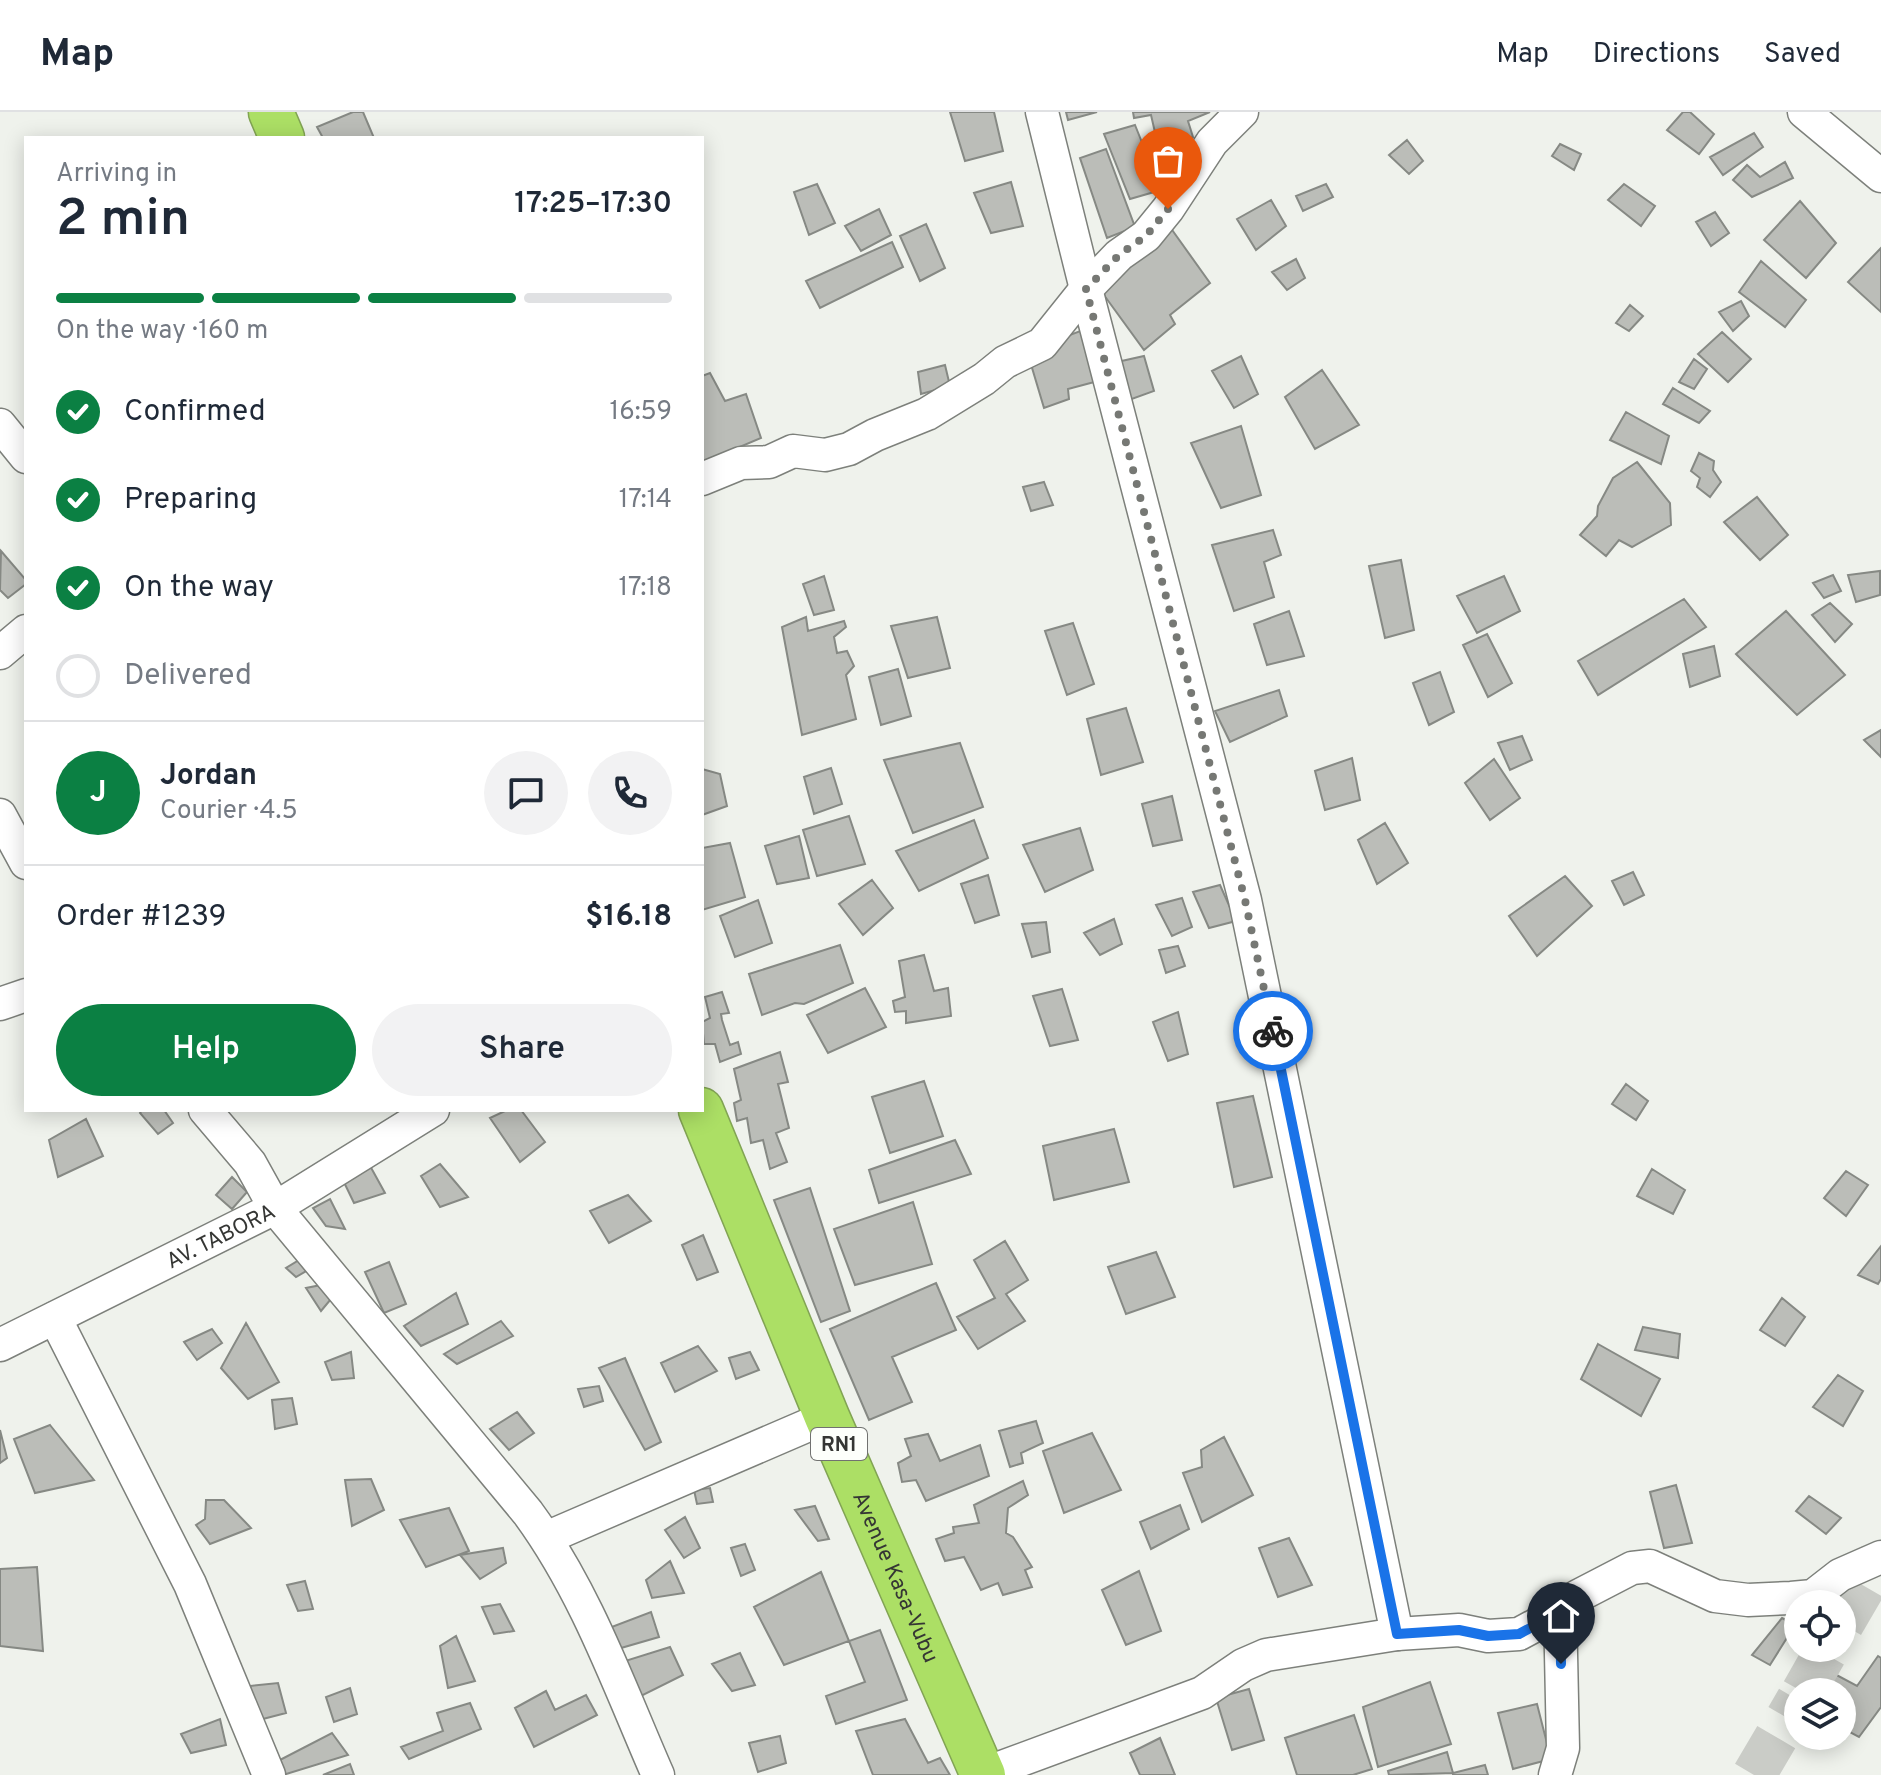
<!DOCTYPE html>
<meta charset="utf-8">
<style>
:root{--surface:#fff;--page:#f2f2f3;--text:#1f2937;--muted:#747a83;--line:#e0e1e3;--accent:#0b8043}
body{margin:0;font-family:Overpass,sans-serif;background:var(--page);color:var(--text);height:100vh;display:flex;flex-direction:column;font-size:30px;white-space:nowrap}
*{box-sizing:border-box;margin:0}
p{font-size:26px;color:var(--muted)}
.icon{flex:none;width:44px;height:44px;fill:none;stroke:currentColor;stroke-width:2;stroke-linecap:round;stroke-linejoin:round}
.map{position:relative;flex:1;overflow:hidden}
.panel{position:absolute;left:24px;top:24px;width:680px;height:976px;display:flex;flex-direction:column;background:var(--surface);border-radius:0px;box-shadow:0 4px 20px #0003}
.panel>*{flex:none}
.buttons{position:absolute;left:1784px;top:1478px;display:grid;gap:16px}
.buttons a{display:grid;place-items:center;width:72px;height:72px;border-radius:50%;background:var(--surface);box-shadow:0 4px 20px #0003;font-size:40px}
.pin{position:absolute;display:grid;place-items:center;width:68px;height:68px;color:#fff;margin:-82px -34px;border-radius:50% 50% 50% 0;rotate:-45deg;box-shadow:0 0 8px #0007}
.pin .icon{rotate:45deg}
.courier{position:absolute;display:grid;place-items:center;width:80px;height:80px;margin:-40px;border:6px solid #1a73e8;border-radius:50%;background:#fff;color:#222;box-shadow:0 2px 10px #0007}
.head em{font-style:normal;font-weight:600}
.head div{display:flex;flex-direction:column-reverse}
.head{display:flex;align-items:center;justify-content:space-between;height:136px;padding:0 32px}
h1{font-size:52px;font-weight:600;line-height:60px}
.bar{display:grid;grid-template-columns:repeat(4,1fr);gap:12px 8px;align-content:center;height:96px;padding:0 32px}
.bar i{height:10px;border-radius:6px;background:var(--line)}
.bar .on{background:var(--accent)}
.bar p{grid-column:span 4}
.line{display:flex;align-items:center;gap:20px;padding:0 32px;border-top:2px solid var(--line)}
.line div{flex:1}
.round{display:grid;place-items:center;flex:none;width:84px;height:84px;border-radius:42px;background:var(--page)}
ol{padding:0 32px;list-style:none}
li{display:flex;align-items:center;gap:24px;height:88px}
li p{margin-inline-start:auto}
li .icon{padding:8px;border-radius:50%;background:var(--accent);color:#fff;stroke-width:4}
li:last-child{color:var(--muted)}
li i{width:44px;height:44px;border:4px solid var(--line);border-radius:50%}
.button{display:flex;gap:16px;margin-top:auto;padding:16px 32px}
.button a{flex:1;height:92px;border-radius:48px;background:var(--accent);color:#fff;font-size:32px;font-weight:600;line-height:92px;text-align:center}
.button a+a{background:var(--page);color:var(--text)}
header{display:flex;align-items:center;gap:48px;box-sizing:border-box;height:112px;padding:0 40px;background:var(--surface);border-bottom:2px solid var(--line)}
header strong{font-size:38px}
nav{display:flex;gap:44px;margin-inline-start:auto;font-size:28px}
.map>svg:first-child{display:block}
</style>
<header>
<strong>Map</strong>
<nav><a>Map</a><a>Directions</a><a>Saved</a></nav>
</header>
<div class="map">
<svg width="1881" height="1663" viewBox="0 0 1881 1663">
<rect width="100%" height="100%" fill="#eff2ec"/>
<path fill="#bbbdb8" stroke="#868984" stroke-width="2" d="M 353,0 L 363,0 L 374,26 L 323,26 L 317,15 Z
M 950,0 L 994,0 L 1003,39 L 965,49 Z
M 1066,0 L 1097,0 L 1068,8 Z
M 1133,0 L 1210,0 L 1188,9 L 1193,25 L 1168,33 L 1166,27 L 1157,29 L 1151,3 L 1134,6 Z
M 1683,0 L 1690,0 L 1714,22 L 1699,42 L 1667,18 Z
M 1135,13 L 1161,78 L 1130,87 L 1104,22 Z
M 1754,21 L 1763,35 L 1723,63 L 1710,45 Z
M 1407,28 L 1423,49 L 1409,62 L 1389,43 Z
M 1560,32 L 1581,42 L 1574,58 L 1552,44 Z
M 1106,37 L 1135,115 L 1107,126 L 1080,46 Z
M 1785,50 L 1793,66 L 1752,85 L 1733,68 L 1747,53 L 1760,65 Z
M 1011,70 L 1023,114 L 991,121 L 974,81 Z
M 817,72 L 835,111 L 809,123 L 794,80 Z
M 1326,72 L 1333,85 L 1303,99 L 1296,84 Z
M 1624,72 L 1655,94 L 1641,114 L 1608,88 Z
M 1271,88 L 1286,114 L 1256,138 L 1237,107 Z
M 1800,89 L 1836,131 L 1806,166 L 1764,128 Z
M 879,97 L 891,123 L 861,139 L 845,114 Z
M 1715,100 L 1729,121 L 1711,134 L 1696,110 Z
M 926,112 L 945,156 L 920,169 L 900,124 Z
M 1170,115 L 1210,171 L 1170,203 L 1175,212 L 1144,238 L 1101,179 Z
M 892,130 L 903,155 L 820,196 L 806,169 Z
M 1881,136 L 1881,200 L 1848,170 Z
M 1296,147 L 1305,166 L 1287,178 L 1272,160 Z
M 1761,149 L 1806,188 L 1785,215 L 1739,180 Z
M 1741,189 L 1749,204 L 1733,219 L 1719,200 Z
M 1630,193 L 1643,204 L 1629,219 L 1616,211 Z
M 1083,218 L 1098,269 L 1068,277 L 1069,287 L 1044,296 L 1030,249 L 1051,230 Z
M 1722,220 L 1751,247 L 1728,270 L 1698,242 Z
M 1144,244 L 1154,279 L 1129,288 L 1117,250 Z
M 1241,244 L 1258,282 L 1234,296 L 1212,259 Z
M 1694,247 L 1707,257 L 1694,277 L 1679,270 Z
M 945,253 L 950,274 L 921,282 L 918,260 Z
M 1322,258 L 1359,313 L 1315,337 L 1285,285 Z
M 710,261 L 725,289 L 746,282 L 761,326 L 702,351 L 702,264 Z
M 1673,276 L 1710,299 L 1699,311 L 1663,292 Z
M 1626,300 L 1669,324 L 1661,352 L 1610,328 Z
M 1241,314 L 1261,383 L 1221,396 L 1191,331 Z
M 1699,341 L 1714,349 L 1713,358 L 1721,370 L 1710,385 L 1697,375 L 1700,366 L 1691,359 Z
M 1637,350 L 1670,391 L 1671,413 L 1632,435 L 1619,428 L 1606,444 L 1580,423 L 1597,404 L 1598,394 L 1613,366 Z
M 1044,370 L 1053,393 L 1031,399 L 1023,375 Z
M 1757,385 L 1788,423 L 1760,448 L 1724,410 Z
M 1273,418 L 1281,443 L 1264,450 L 1274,485 L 1234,499 L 1212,433 Z
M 1,439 L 26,468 L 26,472 L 8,486 L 0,478 Z
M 1401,448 L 1414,518 L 1385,526 L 1369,454 Z
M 1880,459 L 1880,483 L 1856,490 L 1848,463 Z
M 1833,463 L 1841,479 L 1824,486 L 1813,471 Z
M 824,464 L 834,498 L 814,503 L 803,472 Z
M 1504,464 L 1520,499 L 1477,521 L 1457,484 Z
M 1684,487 L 1706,515 L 1598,583 L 1578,549 Z
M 1830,491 L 1852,512 L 1835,530 L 1812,503 Z
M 1289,499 L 1304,544 L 1267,553 L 1254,512 Z
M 1786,499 L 1845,563 L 1797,603 L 1736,542 Z
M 806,505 L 808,519 L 844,509 L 846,515 L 834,525 L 837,541 L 847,539 L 854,554 L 846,563 L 856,607 L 802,623 L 782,515 Z
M 937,505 L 950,556 L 908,566 L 891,514 Z
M 1073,511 L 1094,572 L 1067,583 L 1045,519 Z
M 1487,522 L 1512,571 L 1488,585 L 1463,533 Z
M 1714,534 L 1720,564 L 1690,575 L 1683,542 Z
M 898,557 L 911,604 L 881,613 L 869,565 Z
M 1440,560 L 1454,600 L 1429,613 L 1413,571 Z
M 1279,578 L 1287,604 L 1230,630 L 1215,599 Z
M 1126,596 L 1143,650 L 1101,663 L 1087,607 Z
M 1881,618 L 1881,645 L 1864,628 Z
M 1522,624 L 1532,648 L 1510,658 L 1498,631 Z
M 960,631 L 983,695 L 913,721 L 884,648 Z
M 1352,646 L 1360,688 L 1325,698 L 1315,659 Z
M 1494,647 L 1520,686 L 1490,708 L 1465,671 Z
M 831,656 L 842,692 L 814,702 L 804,665 Z
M 702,657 L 720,662 L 727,694 L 702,703 Z
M 1172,684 L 1182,728 L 1153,734 L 1142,692 Z
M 849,704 L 865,752 L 817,764 L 803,718 Z
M 974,708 L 988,746 L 919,779 L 896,739 Z
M 1385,711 L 1408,751 L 1377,772 L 1358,728 Z
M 1080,716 L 1093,758 L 1045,780 L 1023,733 Z
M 799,724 L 809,766 L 777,772 L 765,734 Z
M 730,731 L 745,785 L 702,798 L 702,736 Z
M 1633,760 L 1644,783 L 1624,793 L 1612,769 Z
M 988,763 L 999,803 L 975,811 L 961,772 Z
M 1565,764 L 1592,794 L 1537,844 L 1509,804 Z
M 872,768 L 893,796 L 863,823 L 839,792 Z
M 1220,773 L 1236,809 L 1209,816 L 1193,780 Z
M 1182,786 L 1192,815 L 1172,824 L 1156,793 Z
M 758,788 L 772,831 L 735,845 L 720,804 Z
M 1114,807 L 1122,832 L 1100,843 L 1084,821 Z
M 1046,810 L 1050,840 L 1032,845 L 1022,812 Z
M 840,833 L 853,871 L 804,892 L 795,891 L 762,903 L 749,862 Z
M 1178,834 L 1185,854 L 1166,861 L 1159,838 Z
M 924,843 L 934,879 L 948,876 L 951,904 L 906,911 L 906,899 L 895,900 L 893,889 L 905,885 L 899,849 Z
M 865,876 L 886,915 L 828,941 L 807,903 Z
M 1062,877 L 1078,928 L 1050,934 L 1033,884 Z
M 722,880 L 729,901 L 721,902 L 722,908 L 730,933 L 738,930 L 741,942 L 720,950 L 715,932 L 704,932 L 702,910 L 710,906 L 705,885 Z
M 1178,900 L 1188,942 L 1168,949 L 1153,910 Z
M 780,940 L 788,970 L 778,972 L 789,1016 L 776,1021 L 787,1050 L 770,1057 L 763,1028 L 751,1031 L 747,1006 L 737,1009 L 734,991 L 741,988 L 734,957 Z
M 924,969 L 943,1024 L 890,1041 L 872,985 Z
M 1626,972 L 1648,989 L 1636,1008 L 1612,992 Z
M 1253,984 L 1272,1065 L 1234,1075 L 1217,991 Z
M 142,998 L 164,998 L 173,1011 L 158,1022 L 140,1001 Z
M 507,998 L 521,998 L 545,1030 L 520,1050 L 490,1006 Z
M 86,1007 L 103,1044 L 58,1065 L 49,1028 Z
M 1114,1017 L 1129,1070 L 1054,1088 L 1043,1034 Z
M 955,1028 L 971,1062 L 879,1091 L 869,1058 Z
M 369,1052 L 385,1081 L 354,1091 L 340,1062 Z
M 440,1052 L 468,1085 L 440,1095 L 421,1064 Z
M 1652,1057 L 1685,1078 L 1673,1102 L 1637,1084 Z
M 1846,1059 L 1868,1073 L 1846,1104 L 1824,1086 Z
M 232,1065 L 247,1080 L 232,1097 L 216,1083 Z
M 810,1076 L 850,1199 L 821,1210 L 774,1088 Z
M 628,1083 L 651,1109 L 609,1131 L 590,1099 Z
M 330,1087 L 345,1117 L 326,1114 L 313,1096 Z
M 913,1090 L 932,1152 L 855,1173 L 834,1117 Z
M 703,1123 L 718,1160 L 697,1168 L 682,1133 Z
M 1005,1129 L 1028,1168 L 1006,1182 L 1025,1209 L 978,1237 L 957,1205 L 995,1186 L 974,1148 Z
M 1881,1134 L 1881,1167 L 1878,1172 L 1858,1163 Z
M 1156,1140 L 1175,1185 L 1126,1202 L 1108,1155 Z
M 304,1145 L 308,1158 L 296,1165 L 286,1156 Z
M 389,1150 L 406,1192 L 384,1201 L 365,1160 Z
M 936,1171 L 956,1218 L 892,1245 L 912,1290 L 869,1308 L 830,1217 Z
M 326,1172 L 331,1187 L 321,1199 L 306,1176 Z
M 456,1181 L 468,1212 L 421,1234 L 404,1214 Z
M 1782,1186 L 1805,1205 L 1785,1234 L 1760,1218 Z
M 501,1209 L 513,1224 L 457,1252 L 444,1242 Z
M 246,1211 L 279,1270 L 248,1287 L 221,1256 Z
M 1643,1215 L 1680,1222 L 1678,1246 L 1635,1238 Z
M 212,1217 L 222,1231 L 197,1248 L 184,1230 Z
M 1598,1232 L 1660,1267 L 1641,1304 L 1581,1267 Z
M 698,1234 L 717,1259 L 675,1280 L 661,1251 Z
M 351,1240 L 354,1266 L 332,1268 L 325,1250 Z
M 750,1240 L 759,1258 L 736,1267 L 729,1246 Z
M 625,1246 L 661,1330 L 645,1338 L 599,1256 Z
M 1838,1263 L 1863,1279 L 1843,1314 L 1813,1295 Z
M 599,1274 L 603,1289 L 584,1295 L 578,1277 Z
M 292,1286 L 297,1312 L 275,1317 L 272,1288 Z
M 517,1300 L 534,1321 L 509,1338 L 490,1317 Z
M 1036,1309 L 1043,1331 L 1021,1341 L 1023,1351 L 1010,1355 L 999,1319 Z
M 50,1313 L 94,1368 L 35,1381 L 14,1327 Z
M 0,1318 L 7,1346 L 0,1351 Z
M 1092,1321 L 1121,1378 L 1064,1401 L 1043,1339 Z
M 928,1322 L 940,1349 L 980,1333 L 989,1364 L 926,1389 L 916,1368 L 902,1370 L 898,1351 L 911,1344 L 905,1327 Z
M 1224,1325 L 1253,1383 L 1202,1410 L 1183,1361 L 1202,1355 L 1201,1338 Z
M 371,1367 L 384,1398 L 352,1414 L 345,1368 Z
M 1023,1369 L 1028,1383 L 1008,1396 L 1006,1421 L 1013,1425 L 1032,1455 L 1025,1458 L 1032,1475 L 1003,1483 L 998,1471 L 981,1478 L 964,1445 L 945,1449 L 936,1427 L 954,1421 L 953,1415 L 979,1411 L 974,1393 Z
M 1676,1373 L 1692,1431 L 1664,1436 L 1650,1380 Z
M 710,1376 L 713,1390 L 697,1392 L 694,1378 Z
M 1809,1384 L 1841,1406 L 1826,1422 L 1796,1399 Z
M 206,1388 L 224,1388 L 251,1416 L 210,1432 L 196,1413 L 205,1407 Z
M 1180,1393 L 1189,1417 L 1151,1437 L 1140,1410 Z
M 815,1394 L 829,1427 L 818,1429 L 795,1398 Z
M 449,1396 L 469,1439 L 426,1455 L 400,1408 Z
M 685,1405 L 700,1436 L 684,1446 L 665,1418 Z
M 1289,1426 L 1312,1473 L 1278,1485 L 1259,1436 Z
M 745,1432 L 755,1458 L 741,1464 L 731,1436 Z
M 503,1436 L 506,1451 L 480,1467 L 460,1443 Z
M 670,1449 L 684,1481 L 652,1486 L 646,1468 Z
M 37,1455 L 43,1539 L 0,1534 L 0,1457 Z
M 1139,1459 L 1161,1519 L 1126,1533 L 1102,1478 Z
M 821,1460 L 849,1529 L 784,1553 L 754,1495 Z
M 305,1469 L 313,1497 L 298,1499 L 287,1473 Z
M 500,1492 L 514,1519 L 494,1522 L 482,1495 Z
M 651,1500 L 659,1525 L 621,1536 L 609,1516 Z
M 1782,1506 L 1795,1513 L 1770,1553 L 1752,1543 Z
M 880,1518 L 907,1588 L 836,1612 L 826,1584 L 865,1570 L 849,1529 Z
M 456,1524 L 475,1569 L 448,1576 L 440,1534 Z
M 670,1535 L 683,1563 L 641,1584 L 625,1549 Z
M 740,1541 L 755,1573 L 732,1579 L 712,1552 Z
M 1878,1544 L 1881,1546 L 1881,1595 L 1859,1625 L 1842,1616 L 1842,1580 L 1820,1580 L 1829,1559 L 1857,1574 Z
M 1430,1570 L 1451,1632 L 1378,1655 L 1363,1595 Z
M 278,1571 L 286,1601 L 259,1608 L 250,1574 Z
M 350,1576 L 357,1602 L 334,1610 L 326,1585 Z
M 1249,1577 L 1264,1628 L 1232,1638 L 1216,1586 Z
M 546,1579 L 555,1598 L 586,1583 L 597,1603 L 534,1635 L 515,1596 Z
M 470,1591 L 481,1617 L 409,1647 L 401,1635 L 443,1619 L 437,1601 Z
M 1537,1592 L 1551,1647 L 1513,1657 L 1498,1601 Z
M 1354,1603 L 1372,1657 L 1353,1663 L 1297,1663 L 1285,1626 Z
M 220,1607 L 226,1633 L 191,1641 L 181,1622 Z
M 905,1607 L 928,1651 L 940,1646 L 950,1663 L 873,1663 L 856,1619 Z
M 332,1621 L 348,1643 L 283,1663 L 276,1650 Z
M 780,1624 L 786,1651 L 758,1660 L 749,1631 Z
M 1160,1626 L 1175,1663 L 1140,1663 L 1130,1641 Z
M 1447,1640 L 1453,1661 L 1389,1663 L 1388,1659 Z
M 350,1652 L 354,1663 L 323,1663 Z
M 1485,1653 L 1488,1663 L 1453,1663 L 1453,1661 Z"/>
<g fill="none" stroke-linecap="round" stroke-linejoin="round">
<path stroke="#caccc7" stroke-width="44" stroke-dasharray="44 22" stroke-linecap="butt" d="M 1842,1512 L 1881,1445
M 1803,1580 L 1828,1536
M 1754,1663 L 1798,1588"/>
<g stroke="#7d807b" stroke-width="35">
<g id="street">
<path d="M 1042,0 L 1086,177 L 1245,788 L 1397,1522"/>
<path d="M 1804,0 L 1881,64"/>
<path d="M 0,313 L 26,345"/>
<path d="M 702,367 L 741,351 L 769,350 L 793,339 L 825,343 L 849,337 L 875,323 L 927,302 L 984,267 L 1005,250 L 1042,232 L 1086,177 L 1119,143 L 1146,124 L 1168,97 L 1212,30 L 1242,0"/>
<path d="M 0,541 L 26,519"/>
<path d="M 0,703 L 26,751"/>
<path d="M 0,892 L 26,883"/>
<path d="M 205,998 L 250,1051 L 275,1096 L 528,1401 C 586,1480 619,1574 658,1663"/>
<path d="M 55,1206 L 190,1472 L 269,1663"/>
<path id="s1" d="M 0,1233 L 275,1096 L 433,998"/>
<path d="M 546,1426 L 827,1305"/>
<path d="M 983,1662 L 1202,1581 L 1243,1553 L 1266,1543 L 1397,1522 L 1459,1518 L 1488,1524 L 1519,1522 L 1545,1508 L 1578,1484 L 1632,1456 L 1650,1454 L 1715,1484 L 1748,1488 L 1791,1486 L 1813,1484 L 1840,1463 L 1881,1445"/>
<path d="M 1555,1663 L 1563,1636 L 1560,1495"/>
</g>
</g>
<g stroke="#82a454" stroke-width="47">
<g id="highway">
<path d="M 271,0 L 282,26"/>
<path id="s2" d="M 701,998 L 827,1305 L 983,1663"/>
</g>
</g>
<use href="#street" stroke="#fff" stroke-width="32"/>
<use href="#highway" stroke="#acdf65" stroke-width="44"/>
</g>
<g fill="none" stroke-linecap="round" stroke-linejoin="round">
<path stroke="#767874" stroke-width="8" stroke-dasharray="0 14.4" d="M 1168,97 L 1146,124 L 1119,143 L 1086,177 L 1245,788 L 1273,919"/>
<path stroke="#1a73e8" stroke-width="10" d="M 1273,919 L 1397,1522 L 1459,1518 L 1488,1524 L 1519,1522 L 1545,1508 L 1560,1495 L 1561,1552"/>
</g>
<g text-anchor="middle" stroke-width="6" stroke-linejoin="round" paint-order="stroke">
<rect fill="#fdfffb" stroke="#717270" stroke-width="2" x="811" y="1316" width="56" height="32" rx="6"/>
<g font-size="20" font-weight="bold" fill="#353634">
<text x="839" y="1339">RN1</text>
</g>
<g font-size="22" fill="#353634" stroke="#fdfffb">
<text dy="8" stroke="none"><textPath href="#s1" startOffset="246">AV. TABORA</textPath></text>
<text dy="8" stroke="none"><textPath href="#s2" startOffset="506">Avenue Kasa-Vubu</textPath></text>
</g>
</g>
</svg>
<div class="buttons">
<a><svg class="icon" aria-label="locate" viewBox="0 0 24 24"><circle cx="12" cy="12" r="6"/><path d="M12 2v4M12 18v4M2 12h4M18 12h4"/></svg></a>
<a><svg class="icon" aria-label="layers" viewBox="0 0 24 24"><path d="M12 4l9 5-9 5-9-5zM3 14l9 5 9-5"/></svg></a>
</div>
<div class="pin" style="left:1168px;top:97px;background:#ea580c"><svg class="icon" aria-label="bag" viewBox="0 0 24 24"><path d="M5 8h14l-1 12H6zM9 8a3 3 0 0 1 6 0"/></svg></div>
<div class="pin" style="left:1561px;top:1552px;background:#1f2937"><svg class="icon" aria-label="home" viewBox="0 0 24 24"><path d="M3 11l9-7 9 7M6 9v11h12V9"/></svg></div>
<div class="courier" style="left:1273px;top:919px"><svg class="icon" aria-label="bike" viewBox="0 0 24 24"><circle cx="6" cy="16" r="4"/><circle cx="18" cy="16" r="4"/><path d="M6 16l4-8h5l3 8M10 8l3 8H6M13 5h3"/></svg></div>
<section class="panel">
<div class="head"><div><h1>2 min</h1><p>Arriving in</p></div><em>17:25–17:30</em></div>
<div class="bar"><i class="on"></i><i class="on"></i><i class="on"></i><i></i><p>On the way · 160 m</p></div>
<ol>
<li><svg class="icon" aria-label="check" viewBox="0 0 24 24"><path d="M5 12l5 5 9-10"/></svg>Confirmed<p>16:59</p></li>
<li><svg class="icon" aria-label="check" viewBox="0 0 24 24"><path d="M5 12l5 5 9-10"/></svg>Preparing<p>17:14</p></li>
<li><svg class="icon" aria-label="check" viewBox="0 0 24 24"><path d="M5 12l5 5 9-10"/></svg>On the way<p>17:18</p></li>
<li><i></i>Delivered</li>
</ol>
<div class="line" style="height:144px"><b class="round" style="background:var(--accent);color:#fff">J</b><div><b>Jordan</b><p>Courier · 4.5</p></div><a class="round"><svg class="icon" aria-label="chat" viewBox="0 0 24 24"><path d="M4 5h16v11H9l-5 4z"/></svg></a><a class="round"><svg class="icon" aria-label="phone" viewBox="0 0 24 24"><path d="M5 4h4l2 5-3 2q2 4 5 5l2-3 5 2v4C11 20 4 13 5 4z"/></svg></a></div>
<div class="line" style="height:104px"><div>Order #1239</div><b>$16.18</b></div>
<div class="button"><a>Help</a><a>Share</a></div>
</section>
</div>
